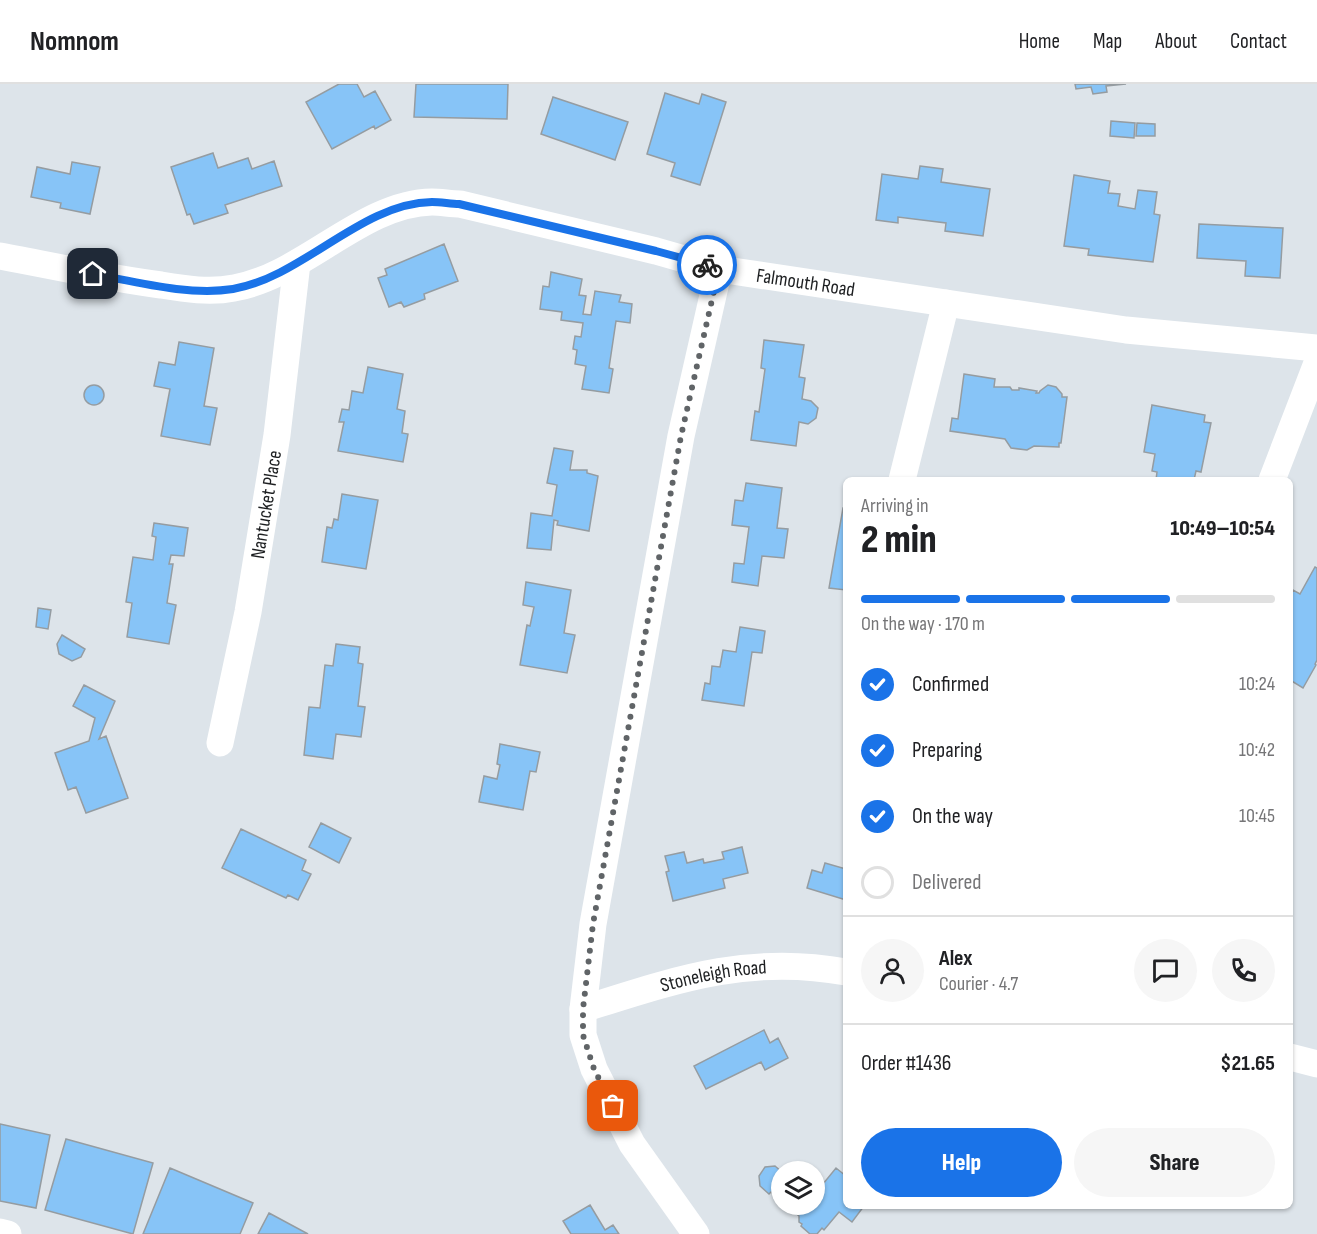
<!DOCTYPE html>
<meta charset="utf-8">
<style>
:root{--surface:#fff;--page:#f6f6f6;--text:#202124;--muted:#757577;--line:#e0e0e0;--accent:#1a73e8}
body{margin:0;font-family:"Sofia Sans Condensed",sans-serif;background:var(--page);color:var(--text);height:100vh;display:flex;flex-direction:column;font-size:22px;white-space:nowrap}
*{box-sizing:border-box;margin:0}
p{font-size:20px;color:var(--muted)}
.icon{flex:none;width:33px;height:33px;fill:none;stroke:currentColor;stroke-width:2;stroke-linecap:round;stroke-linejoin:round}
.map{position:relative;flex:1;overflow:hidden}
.details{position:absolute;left:843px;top:393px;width:450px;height:732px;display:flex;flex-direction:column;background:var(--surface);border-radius:9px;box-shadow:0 2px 4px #0004}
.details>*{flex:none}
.buttons{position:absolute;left:771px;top:1077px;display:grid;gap:12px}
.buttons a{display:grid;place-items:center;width:54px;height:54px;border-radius:50%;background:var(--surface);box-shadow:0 2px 4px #0004;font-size:30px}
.pin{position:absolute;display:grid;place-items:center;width:51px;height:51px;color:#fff;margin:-26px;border-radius:12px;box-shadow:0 3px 9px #0006}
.courier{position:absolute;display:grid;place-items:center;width:60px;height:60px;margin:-30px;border:4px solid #1a73e8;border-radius:50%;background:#fff;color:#222;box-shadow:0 2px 8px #0007}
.head em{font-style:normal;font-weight:800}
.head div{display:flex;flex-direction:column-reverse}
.head{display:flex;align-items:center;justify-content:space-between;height:102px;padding:0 18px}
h1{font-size:39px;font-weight:800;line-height:45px}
.bar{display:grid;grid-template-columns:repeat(4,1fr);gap:9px 6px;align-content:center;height:72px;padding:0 18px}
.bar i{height:8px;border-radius:4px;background:var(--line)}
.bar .on{background:var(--accent)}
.bar p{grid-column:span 4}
.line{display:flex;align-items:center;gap:15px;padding:0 18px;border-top:2px solid var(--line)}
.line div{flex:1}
.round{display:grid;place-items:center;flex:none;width:63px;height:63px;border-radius:32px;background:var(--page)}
ol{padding:0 18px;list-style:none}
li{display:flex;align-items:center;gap:18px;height:66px}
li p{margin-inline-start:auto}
li .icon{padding:6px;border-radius:50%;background:var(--accent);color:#fff;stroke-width:4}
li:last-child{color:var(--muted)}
li i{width:33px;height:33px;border:3px solid var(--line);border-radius:50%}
.action{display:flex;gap:12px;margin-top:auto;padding:12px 18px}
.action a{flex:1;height:69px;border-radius:36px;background:var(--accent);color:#fff;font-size:24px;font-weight:800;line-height:69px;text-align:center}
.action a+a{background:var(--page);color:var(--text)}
header{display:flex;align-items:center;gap:36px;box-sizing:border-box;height:84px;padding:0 30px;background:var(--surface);border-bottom:2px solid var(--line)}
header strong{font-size:28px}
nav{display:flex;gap:33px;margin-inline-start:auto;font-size:21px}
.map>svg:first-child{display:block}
</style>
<header>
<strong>Nomnom</strong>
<nav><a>Home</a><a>Map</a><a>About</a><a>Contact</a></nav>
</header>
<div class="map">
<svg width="1317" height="1150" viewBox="0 0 1317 1150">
<rect width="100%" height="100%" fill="#dde4ea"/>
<path fill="#87c4f7" stroke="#959ca1" stroke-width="1.5" d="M 339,0 L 357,0 L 364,13 L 375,7 L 391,36 L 375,45 L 374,42 L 332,65 L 306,18 Z
M 416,0 L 508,0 L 507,35 L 414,33 Z
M 1075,0 L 1126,0 L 1106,2 L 1107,8 L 1093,10 L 1091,3 L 1076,5 Z
M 665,9 L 699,20 L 702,10 L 726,18 L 700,101 L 671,92 L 675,79 L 647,70 Z
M 553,13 L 628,38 L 615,76 L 541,50 Z
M 1111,37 L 1135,39 L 1134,54 L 1110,52 Z
M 1137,39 L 1155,40 L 1155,52 L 1136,52 Z
M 213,69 L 218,84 L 248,74 L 252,85 L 274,77 L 282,102 L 225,121 L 228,129 L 194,140 L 190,130 L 187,131 L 171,83 Z
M 72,78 L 100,83 L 90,130 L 60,124 L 61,119 L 31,113 L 37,83 L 70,90 Z
M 920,82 L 943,85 L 941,98 L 990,105 L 983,152 L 945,147 L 946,139 L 898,133 L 898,139 L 876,136 L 882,90 L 918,95 Z
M 1074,91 L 1110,97 L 1108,109 L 1120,110 L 1118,122 L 1135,125 L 1138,106 L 1157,108 L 1154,130 L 1160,131 L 1153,178 L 1088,171 L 1089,165 L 1064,162 Z
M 1199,140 L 1283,144 L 1280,194 L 1245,192 L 1246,177 L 1197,174 Z
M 444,160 L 458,197 L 424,210 L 425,215 L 404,223 L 401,218 L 389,223 L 378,194 L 387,191 L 385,185 Z
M 551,188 L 582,195 L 579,211 L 586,212 L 583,230 L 591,231 L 595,207 L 621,211 L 619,218 L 632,220 L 630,239 L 616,237 L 609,284 L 613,285 L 609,309 L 582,305 L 586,282 L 575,280 L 577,266 L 573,265 L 575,252 L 581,253 L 583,239 L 561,236 L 562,228 L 540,225 L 543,202 L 549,203 Z
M 764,256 L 804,261 L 799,293 L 805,294 L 802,315 L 811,317 L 818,324 L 816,334 L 808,340 L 799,338 L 796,362 L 751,356 L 755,327 L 759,328 L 765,285 L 761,284 Z
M 179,258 L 214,264 L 204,322 L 217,324 L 210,361 L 161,352 L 170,305 L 154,302 L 159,278 L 175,281 Z
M 368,283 L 403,290 L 397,325 L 405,327 L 402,349 L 408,350 L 403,378 L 338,367 L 344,338 L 339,338 L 342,325 L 349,326 L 352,307 L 363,309 Z
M 964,290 L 995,295 L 994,303 L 1010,303 L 1012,306 L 1019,306 L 1019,304 L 1037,307 L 1036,309 L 1039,309 L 1040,307 L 1048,301 L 1056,303 L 1062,310 L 1062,313 L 1067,313 L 1061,359 L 1059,359 L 1059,363 L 1034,362 L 1027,366 L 1011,364 L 1005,355 L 950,347 L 952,334 L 958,335 Z
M84 311a10 10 0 1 1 20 0a10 10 0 1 1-20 0Z
M 1152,321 L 1205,331 L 1204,338 L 1211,339 L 1201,388 L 1196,387 L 1194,396 L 1156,396 L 1157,388 L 1152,387 L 1155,370 L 1144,368 Z
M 554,364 L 573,367 L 570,386 L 587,386 L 587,389 L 598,392 L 589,447 L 557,441 L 558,437 L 554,436 L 551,466 L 527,464 L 531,429 L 552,432 L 557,401 L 547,399 Z
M 746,399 L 782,404 L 777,444 L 788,445 L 784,474 L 762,472 L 758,502 L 732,498 L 734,479 L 744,480 L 749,443 L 732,441 L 735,416 L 743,417 Z
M 342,410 L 378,416 L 366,485 L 322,478 L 327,443 L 332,444 L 334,435 L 338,436 Z
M 843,424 L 846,424 L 846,506 L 829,504 Z
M 154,439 L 188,444 L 184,472 L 171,471 L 169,480 L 173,480 L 167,519 L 176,521 L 169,560 L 127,553 L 132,519 L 126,518 L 133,473 L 153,476 L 156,453 L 152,452 Z
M 1315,483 L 1317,484 L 1317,576 L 1315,580 L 1316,581 L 1303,604 L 1290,596 L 1290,512 L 1293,506 L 1300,510 Z
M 526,498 L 571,506 L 564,549 L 575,551 L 567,589 L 520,581 L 527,541 L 530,542 L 534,523 L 523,521 Z
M 38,524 L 51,526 L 48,545 L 36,543 Z
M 740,543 L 765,547 L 762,569 L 752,568 L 744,622 L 702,616 L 705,599 L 710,600 L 712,582 L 720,583 L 723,566 L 736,568 Z
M 62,551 L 85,565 L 81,573 L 72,577 L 59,570 L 57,560 Z
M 336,560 L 360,563 L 358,579 L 363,580 L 358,622 L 365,623 L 361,653 L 336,650 L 333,675 L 304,671 L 309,623 L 320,624 L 325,581 L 333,582 Z
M 84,601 L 115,617 L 99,655 L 106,652 L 128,714 L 86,729 L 76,703 L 68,706 L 55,669 L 89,657 L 95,634 L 73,622 Z
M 500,660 L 540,668 L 536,688 L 530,687 L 523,726 L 479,718 L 484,692 L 497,695 L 500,681 L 497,680 Z
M 321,739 L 351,754 L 339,779 L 309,763 Z
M 241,745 L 306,776 L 302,786 L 311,790 L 298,816 L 288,811 L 286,814 L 222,784 Z
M 742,763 L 748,789 L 723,795 L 725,804 L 673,817 L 666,788 L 669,787 L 665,772 L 684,768 L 687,779 L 703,775 L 704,779 L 724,775 L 722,768 Z
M 825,779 L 846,785 L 846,816 L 807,804 L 812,786 L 822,789 Z
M 764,946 L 770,959 L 778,954 L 788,974 L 765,986 L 761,978 L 706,1005 L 694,982 Z
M 0,1040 L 50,1051 L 36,1124 L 0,1117 Z
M 66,1055 L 153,1079 L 133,1150 L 45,1126 Z
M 775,1082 L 782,1088 L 782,1118 L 771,1108 L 769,1110 L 760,1102 L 759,1092 L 765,1083 Z
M 170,1084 L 253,1119 L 240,1150 L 143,1150 Z
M 836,1084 L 846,1092 L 846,1122 L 864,1122 L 852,1138 L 839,1128 L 824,1146 L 822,1144 L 817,1150 L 810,1150 L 801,1142 L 802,1140 L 799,1138 L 799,1132 L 785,1120 L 814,1120 L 814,1111 Z
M 590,1121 L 605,1146 L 613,1141 L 619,1150 L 571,1150 L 563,1137 Z
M 269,1129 L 308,1150 L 258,1150 Z"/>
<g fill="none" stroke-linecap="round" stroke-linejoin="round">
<g stroke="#fff" stroke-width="27">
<path id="s1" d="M 0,172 C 54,182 107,194 161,201 C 185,205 210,209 234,204 C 304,192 362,119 432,118 C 441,118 451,120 460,120 L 656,167 L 719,185 L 1126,246 L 1317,264"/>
<path d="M 902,396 L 946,219"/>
<path d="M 1272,396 L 1317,279"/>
<path id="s2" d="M 220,659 L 248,528 L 277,351 L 297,179"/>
<path id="s3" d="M 583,925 C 675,896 748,870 846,888"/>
<path d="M 1290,973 L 1317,980"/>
<path d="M 0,1148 L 8,1150"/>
<path d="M 696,1150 L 632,1060 L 594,985 L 583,951 L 583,925 L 593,840 L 681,352 L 719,185"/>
</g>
</g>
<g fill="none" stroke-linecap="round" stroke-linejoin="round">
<path stroke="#606467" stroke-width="6" stroke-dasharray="0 10.8" d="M 613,1022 L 594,985 L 583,951 L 583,925 L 593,840 L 681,352 L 719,185 L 707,181"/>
<path stroke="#1a73e8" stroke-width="8" d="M 93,190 C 137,198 189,212 233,205 C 303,193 361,119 432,118 C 441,118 451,120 459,120 L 656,167 L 707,181"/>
</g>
<g text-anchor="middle" stroke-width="4.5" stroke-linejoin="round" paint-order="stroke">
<g font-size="20" fill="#1d1f21" stroke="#dde4ea">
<text dy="7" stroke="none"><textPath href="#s1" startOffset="838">Falmouth Road</textPath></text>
<text dy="7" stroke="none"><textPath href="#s2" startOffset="243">Nantucket Place</textPath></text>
<text dy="7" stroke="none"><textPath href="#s3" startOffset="135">Stoneleigh Road</textPath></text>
</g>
</g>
</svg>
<div class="buttons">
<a><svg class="icon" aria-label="layers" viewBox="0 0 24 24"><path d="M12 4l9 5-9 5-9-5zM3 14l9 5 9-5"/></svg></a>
</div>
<div class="pin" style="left:613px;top:1022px;background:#ea580c"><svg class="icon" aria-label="bag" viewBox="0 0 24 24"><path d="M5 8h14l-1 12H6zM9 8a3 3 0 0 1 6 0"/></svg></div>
<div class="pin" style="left:93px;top:190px;background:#1f2937"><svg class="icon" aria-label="home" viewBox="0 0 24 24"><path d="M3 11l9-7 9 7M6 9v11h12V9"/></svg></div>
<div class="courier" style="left:707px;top:181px"><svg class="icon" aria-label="bike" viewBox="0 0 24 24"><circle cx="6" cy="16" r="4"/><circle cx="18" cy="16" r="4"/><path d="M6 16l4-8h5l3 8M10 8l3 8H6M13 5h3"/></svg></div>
<section class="details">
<div class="head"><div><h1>2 min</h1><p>Arriving in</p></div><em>10:49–10:54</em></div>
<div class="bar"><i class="on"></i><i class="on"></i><i class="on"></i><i></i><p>On the way · 170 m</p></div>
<ol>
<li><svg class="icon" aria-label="check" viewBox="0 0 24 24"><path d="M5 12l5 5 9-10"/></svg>Confirmed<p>10:24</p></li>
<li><svg class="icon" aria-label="check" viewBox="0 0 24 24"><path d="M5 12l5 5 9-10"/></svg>Preparing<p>10:42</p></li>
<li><svg class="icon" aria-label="check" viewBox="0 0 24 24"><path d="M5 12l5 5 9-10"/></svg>On the way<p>10:45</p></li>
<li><i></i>Delivered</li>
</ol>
<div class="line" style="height:108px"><a class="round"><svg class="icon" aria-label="person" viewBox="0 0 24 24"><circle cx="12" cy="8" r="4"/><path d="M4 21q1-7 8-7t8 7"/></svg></a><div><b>Alex</b><p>Courier · 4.7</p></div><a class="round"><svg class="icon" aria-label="chat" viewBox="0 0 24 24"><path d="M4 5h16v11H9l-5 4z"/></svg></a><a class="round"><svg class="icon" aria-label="phone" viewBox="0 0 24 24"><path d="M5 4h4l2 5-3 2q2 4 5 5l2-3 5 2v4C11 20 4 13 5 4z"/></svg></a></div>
<div class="line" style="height:78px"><div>Order #1436</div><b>$21.65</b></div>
<div class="action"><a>Help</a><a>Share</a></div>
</section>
</div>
